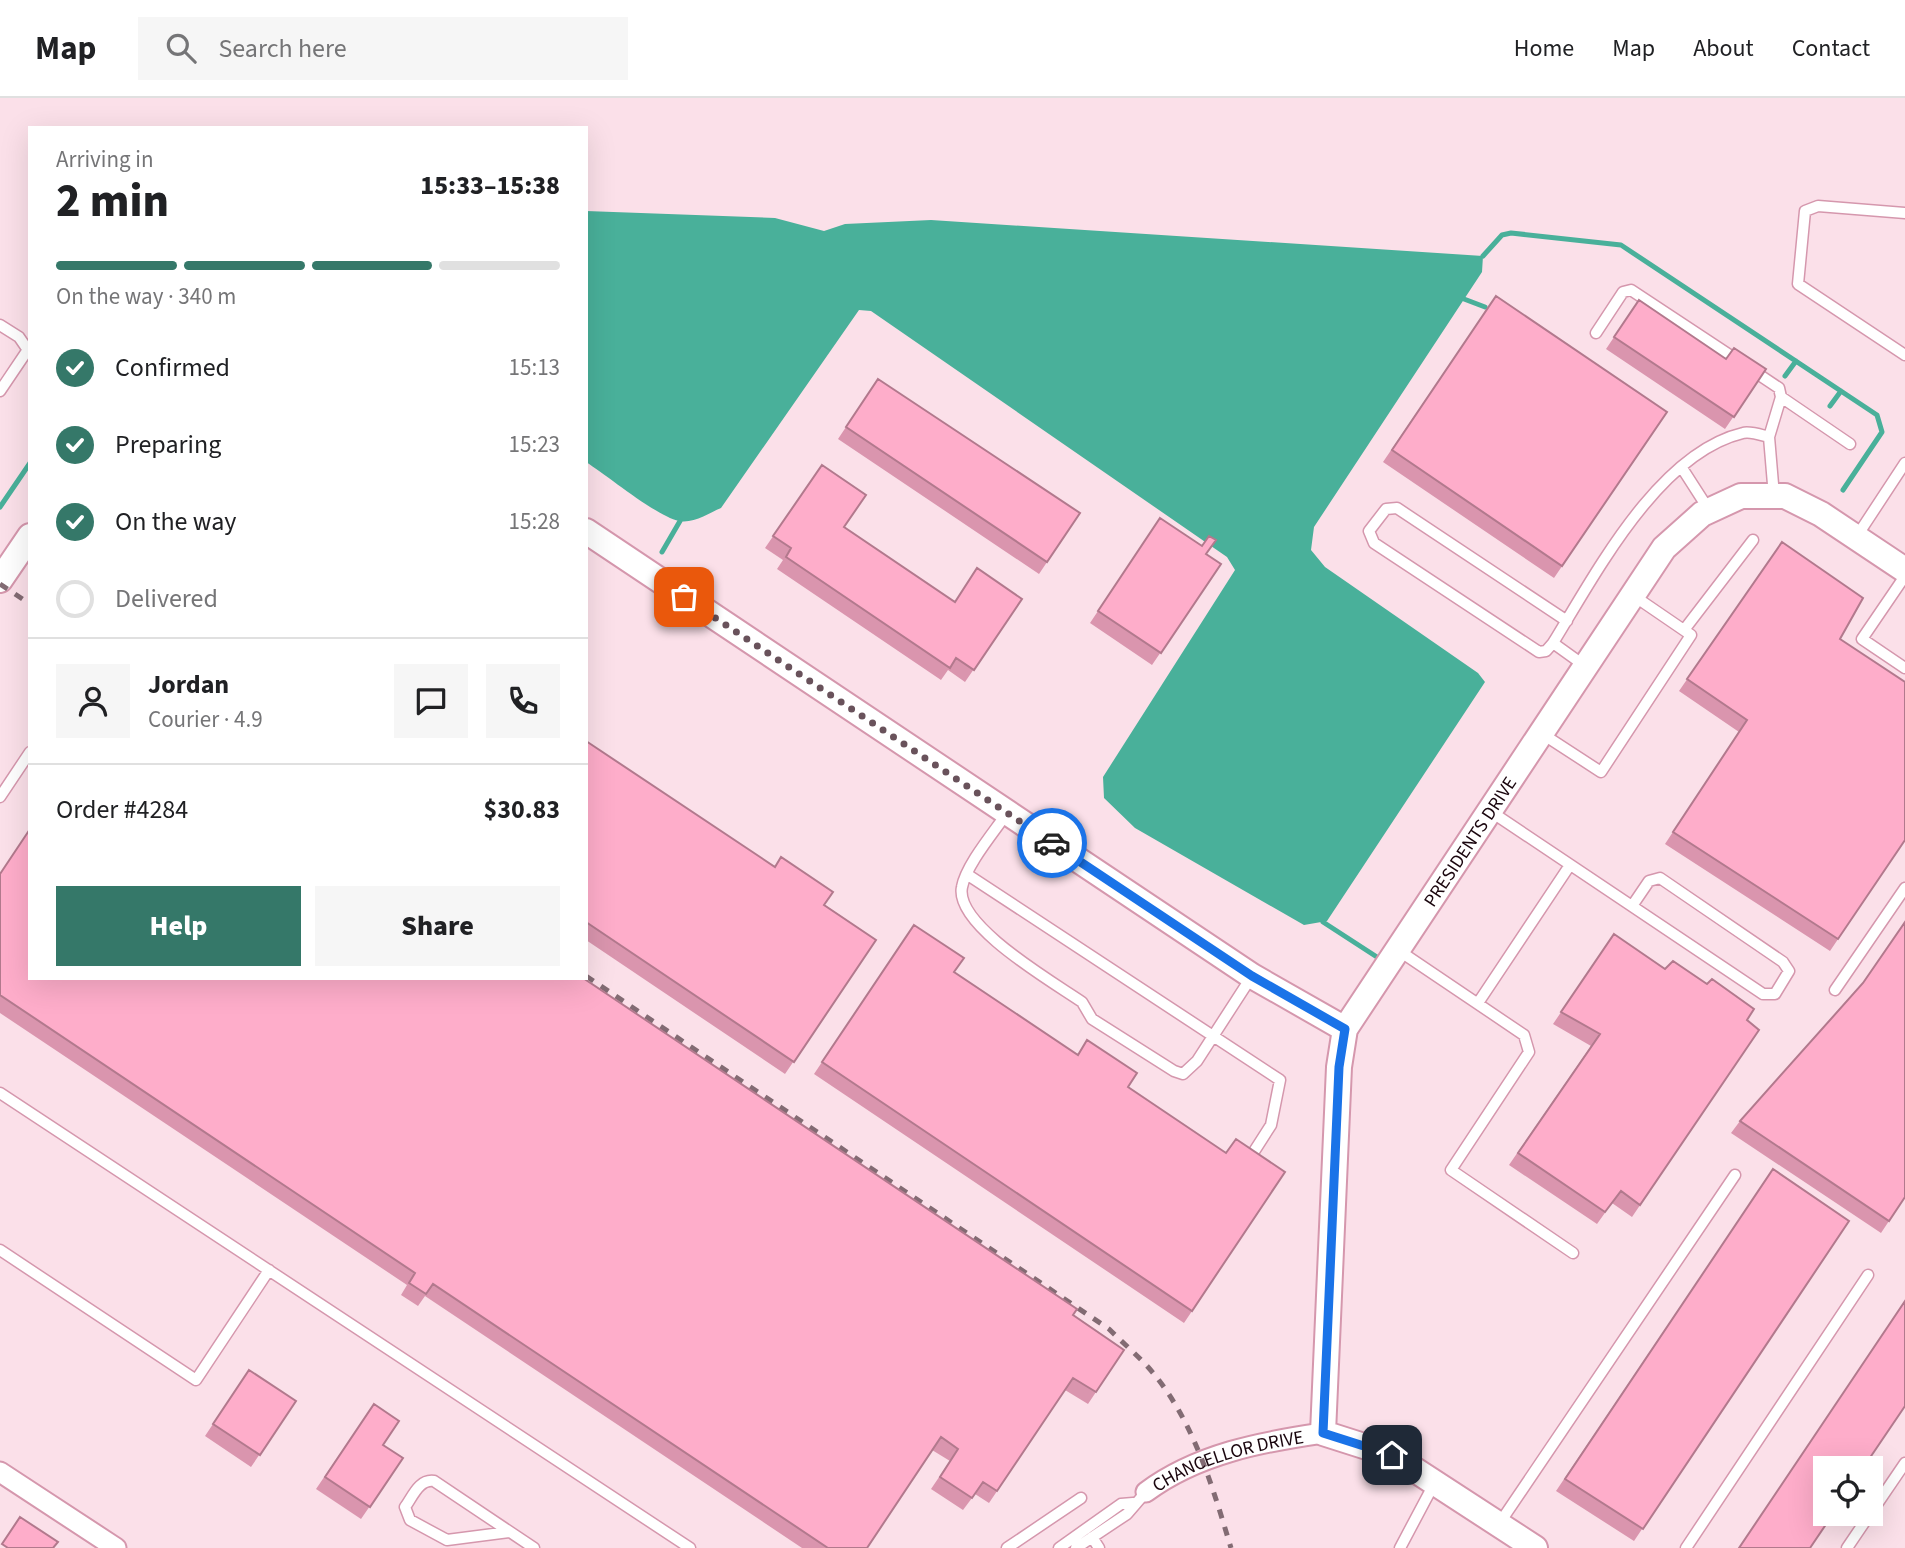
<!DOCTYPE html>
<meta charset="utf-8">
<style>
:root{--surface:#fff;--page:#f6f6f6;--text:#202124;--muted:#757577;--line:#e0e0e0;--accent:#357869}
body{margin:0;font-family:"Source Sans 3",sans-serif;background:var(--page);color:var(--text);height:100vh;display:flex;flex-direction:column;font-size:26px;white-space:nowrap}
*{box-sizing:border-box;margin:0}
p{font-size:23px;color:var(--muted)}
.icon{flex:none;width:38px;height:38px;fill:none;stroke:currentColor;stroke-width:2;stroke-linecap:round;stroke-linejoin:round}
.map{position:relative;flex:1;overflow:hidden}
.side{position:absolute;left:28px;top:28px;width:560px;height:854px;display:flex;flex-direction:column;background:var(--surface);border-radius:0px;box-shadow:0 7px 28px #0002}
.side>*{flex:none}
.fabs{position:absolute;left:1813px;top:1358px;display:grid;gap:14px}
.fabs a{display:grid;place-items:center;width:70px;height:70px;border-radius:0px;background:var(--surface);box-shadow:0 7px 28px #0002;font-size:35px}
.pin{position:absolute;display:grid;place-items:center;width:60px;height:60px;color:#fff;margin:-30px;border-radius:14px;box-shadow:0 4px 10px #0006}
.courier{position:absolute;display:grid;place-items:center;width:70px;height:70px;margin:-35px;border:5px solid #1a73e8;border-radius:50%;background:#fff;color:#222;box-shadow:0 2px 9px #0007}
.headline em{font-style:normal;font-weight:800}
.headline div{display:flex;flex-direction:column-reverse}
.headline{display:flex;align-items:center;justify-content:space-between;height:119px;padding:0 28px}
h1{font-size:46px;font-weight:800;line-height:52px}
.bar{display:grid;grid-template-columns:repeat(4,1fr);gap:10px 7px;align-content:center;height:84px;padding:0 28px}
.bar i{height:9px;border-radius:5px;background:var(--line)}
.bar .selected{background:var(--accent)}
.bar p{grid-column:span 4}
.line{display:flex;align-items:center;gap:18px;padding:0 28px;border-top:2px solid var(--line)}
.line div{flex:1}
.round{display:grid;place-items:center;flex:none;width:74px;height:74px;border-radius:0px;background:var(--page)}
ol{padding:0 28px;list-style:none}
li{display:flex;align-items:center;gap:21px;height:77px}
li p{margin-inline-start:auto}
li .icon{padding:7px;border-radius:50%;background:var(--accent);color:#fff;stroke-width:4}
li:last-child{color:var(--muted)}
li i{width:38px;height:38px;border:4px solid var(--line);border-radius:50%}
.cta{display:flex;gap:14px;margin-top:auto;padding:14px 28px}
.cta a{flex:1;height:80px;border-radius:0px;background:var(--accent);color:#fff;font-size:28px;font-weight:800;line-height:80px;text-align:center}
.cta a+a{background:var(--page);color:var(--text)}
header{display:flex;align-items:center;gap:42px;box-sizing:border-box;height:98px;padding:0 35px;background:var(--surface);border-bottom:2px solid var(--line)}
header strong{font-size:33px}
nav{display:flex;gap:38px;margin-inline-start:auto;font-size:24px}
.search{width:490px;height:63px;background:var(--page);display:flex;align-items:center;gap:18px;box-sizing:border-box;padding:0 24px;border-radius:0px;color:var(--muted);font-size:26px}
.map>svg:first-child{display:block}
</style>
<header>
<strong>Map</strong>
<div class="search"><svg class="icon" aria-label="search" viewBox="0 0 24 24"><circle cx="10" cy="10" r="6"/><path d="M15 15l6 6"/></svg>Search here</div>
<nav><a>Home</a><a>Map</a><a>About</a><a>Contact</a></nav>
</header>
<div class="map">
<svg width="1905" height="1450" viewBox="0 0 1905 1450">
<rect width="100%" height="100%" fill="#fbe0e9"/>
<path fill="#49b09a" d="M 586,113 L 775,120 L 824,133 L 845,126 L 931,122 L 1483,158 L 1482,174 L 1314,429 L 1311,452 L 1325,469 L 1478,575 L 1485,584 L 1327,823 L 1304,827 L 1135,730 L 1104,700 L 1103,679 L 1235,472 L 1227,459 L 871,213 L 859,212 L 721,410 C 709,415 693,426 679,423 C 656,418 608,378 586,364 Z"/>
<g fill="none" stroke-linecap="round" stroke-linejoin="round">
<path stroke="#49b09a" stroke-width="5" d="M 1483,158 L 1502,137 L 1511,135 L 1621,147 L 1877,317 L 1882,334 L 1843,392
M 1464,201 L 1485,209
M 1785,278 L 1796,263
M 1830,308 L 1841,293
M 0,409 L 30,365
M 662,454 L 680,423
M 1323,824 L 1380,861"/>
<g stroke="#d597ad" stroke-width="13">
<path id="service" d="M 1905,115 L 1818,108 L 1805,113 L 1798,186 L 1905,257
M 0,227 L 19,239 L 30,255
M 1596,235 L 1623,194 L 1631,192 L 1740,264
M 1752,272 L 1779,290 L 1781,299 L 1769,339
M 0,293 L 27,253
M 1781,299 L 1850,346
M 1682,370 L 1709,412
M 1857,438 L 1905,365
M 1905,478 L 1862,541 L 1905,570
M 1684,532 L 1753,442
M 1553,545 L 1546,553 L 1539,554 L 1374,445 L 1369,433 L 1386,411 L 1397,410 L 1567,523
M 1585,568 L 1553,545 C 1595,477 1658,355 1743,335 C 1750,333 1761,337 1769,339 L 1774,398
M 1541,635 L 1601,674 L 1691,537 L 1634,498
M 0,699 L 30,654
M 1490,713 L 1763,896 L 1775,896 L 1789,873 L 1783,864 L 1660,780 L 1649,783 L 1632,808
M 1007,715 C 994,734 966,767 962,789 C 954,827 1053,884 1082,904 L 1092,921 L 1174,973 L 1183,976 L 1197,963 L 1252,878
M 968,777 L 1280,982 L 1271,1027 L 1255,1052
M 1398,852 L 1524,937 L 1529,954 L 1451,1072 L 1573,1155
M 1835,892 L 1905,790
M 1478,905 L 1570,767
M 0,995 L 690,1450
M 0,1152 L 196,1282 L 269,1172
M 1871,1415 L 1905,1365
M 1499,1426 L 1735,1077
M 509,1434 L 447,1442 L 410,1422 L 405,1409 C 413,1398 419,1381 434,1383 L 534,1450
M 1092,1439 L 1099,1450
M 1007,1450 L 1081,1400
M 1059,1450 L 1121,1406 L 1133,1405
M 1076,1450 L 1127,1416 L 1146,1394
M 1400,1450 L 1435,1384
M 1686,1450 L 1868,1177
M 1847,1450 L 1870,1416"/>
</g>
<g stroke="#d597ad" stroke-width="23">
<g id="minor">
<path d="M 0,1374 L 116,1450"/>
<path id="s1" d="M 1146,1394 C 1197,1356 1261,1344 1323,1335"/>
</g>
</g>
<g stroke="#d597ad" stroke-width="28">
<g id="tertiary">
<path d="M 586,433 L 1252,878 L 1345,931"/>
<path d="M 0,482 L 30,438"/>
<path id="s2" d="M 1535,1450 L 1392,1357 L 1323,1335 L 1339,969 L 1345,931 L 1664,450 L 1702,416 L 1741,398 L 1785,398 L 1821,416 L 1905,472"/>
</g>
</g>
<use href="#service" stroke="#fff" stroke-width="10"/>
<use href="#minor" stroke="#fff" stroke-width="19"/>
<use href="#tertiary" stroke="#fff" stroke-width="24"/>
<path stroke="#826b73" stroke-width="5" stroke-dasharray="9 9" stroke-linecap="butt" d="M 0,486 L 30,506
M 586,878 L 1109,1231 C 1122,1244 1136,1256 1148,1269 C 1193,1320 1212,1387 1231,1450"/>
</g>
<path fill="#da95ae" d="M 1496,198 L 1667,314 L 1554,480 L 1383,364 Z
M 1639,202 L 1726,261 L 1766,271 L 1725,331 L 1606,251 Z
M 878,281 L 1080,415 L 1039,476 L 838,341 Z
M 822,367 L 844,429 L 954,504 L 1022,501 L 965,584 L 948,572 L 941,582 L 777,471 L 783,462 L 765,450 Z
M 1160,420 L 1206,456 L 1221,466 L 1152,567 L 1090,525 Z
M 1782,444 L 1840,541 L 1905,742 L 1830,853 L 1665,746 L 1739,634 L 1679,593 Z
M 586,643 L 876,842 L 785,976 L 586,842 Z
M 0,775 L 1073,1217 L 1124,1252 L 1088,1306 L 1065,1292 L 989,1405 L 975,1396 L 963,1412 L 931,1391 L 950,1363 L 932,1352 L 867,1450 L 802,1450 L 425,1198 L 418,1208 L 401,1197 L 407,1187 L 0,915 Z
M 914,827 L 954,874 L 1077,957 L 1226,1055 L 1285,1074 L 1184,1225 L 814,976 Z
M 1614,836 L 1665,871 L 1747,922 L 1759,932 L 1632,1119 L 1612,1105 L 1597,1126 L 1509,1067 L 1591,948 L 1553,926 Z
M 1862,886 L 1905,1099 L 1881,1135 L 1731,1035 L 1740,1023 Z
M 1773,1071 L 1849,1123 L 1634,1443 L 1556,1393 Z
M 249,1272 L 296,1303 L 251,1369 L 205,1338 Z
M 374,1306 L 383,1347 L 403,1360 L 361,1421 L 316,1391 Z"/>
<path fill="#feadca" stroke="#b2798d" stroke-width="2" d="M 1496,198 L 1667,314 L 1562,468 L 1392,352 Z
M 1639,202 L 1726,261 L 1734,250 L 1766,271 L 1734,319 L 1614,239 Z
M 878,281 L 1080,415 L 1047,464 L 846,329 Z
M 822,367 L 866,397 L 844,429 L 955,504 L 977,470 L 1022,501 L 974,572 L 956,560 L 950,570 L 786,459 L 791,450 L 773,438 Z
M 1160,420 L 1202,448 L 1209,438 L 1216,442 L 1206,456 L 1221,466 L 1161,555 L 1098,513 Z
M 1782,444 L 1863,500 L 1840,541 L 1905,584 L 1905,742 L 1838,841 L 1673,734 L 1747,622 L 1687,581 Z
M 586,643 L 775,769 L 781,759 L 833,794 L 824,807 L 876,842 L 794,964 L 586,824 Z
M 30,731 L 30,880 L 583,880 L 1077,1211 L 1073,1217 L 1124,1252 L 1096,1294 L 1073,1280 L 997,1393 L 983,1384 L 972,1400 L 940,1379 L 958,1351 L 941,1339 L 867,1450 L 828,1450 L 433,1186 L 426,1196 L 409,1185 L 415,1175 L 0,897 L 0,776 Z
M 1905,824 L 1905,1099 L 1889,1123 L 1740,1023 L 1863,885 Z
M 914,827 L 964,860 L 954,874 L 1078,957 L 1087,942 L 1137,975 L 1128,989 L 1226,1055 L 1236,1041 L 1285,1074 L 1192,1213 L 822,964 Z
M 1614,836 L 1665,871 L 1673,863 L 1707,886 L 1712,881 L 1754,911 L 1747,922 L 1759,932 L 1640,1107 L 1621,1093 L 1605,1114 L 1518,1055 L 1600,936 L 1561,914 Z
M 1773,1071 L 1849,1123 L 1643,1431 L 1565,1381 Z
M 1905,1203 L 1905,1308 L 1863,1370 L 1825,1370 L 1825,1416 L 1833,1416 L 1810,1450 L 1739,1450 Z
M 249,1272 L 296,1303 L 260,1357 L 213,1326 Z
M 374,1306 L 399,1323 L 383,1347 L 403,1360 L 370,1409 L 325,1379 Z
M 20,1419 L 58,1444 L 53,1450 L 8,1450 L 2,1446 Z"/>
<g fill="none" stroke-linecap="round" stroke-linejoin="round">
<path stroke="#69525b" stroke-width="7" stroke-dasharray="0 12.6" d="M 684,499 L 1052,745"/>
<path stroke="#1a73e8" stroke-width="9" d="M 1052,745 L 1252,878 L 1345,931 L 1339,969 L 1323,1335 L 1392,1357"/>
</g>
<g text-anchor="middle" stroke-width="7" stroke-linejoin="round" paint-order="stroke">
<g font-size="19" fill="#1a060e" stroke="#fbe0e9">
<text dy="7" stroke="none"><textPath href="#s2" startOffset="873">PRESIDENTS DRIVE</textPath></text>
<text dy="7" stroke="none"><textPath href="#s1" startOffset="89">CHANCELLOR DRIVE</textPath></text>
</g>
</g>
</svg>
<div class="fabs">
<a><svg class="icon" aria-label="locate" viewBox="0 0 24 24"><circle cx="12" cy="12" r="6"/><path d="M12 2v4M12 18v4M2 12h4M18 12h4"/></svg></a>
</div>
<div class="pin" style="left:684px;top:499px;background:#ea580c"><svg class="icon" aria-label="bag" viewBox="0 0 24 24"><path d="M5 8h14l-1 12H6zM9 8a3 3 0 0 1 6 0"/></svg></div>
<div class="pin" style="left:1392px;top:1357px;background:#1f2937"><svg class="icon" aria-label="home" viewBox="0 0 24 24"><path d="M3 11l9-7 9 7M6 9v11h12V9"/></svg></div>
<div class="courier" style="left:1052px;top:745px"><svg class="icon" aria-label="car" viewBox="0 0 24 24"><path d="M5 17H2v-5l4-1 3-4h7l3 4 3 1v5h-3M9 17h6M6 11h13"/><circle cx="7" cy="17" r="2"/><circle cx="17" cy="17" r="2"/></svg></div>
<section class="side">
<div class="headline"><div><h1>2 min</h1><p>Arriving in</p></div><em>15:33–15:38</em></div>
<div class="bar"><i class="selected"></i><i class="selected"></i><i class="selected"></i><i></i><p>On the way · 340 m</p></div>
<ol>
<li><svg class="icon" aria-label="check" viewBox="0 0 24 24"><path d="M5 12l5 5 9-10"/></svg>Confirmed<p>15:13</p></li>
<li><svg class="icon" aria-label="check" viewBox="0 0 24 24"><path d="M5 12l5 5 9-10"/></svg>Preparing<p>15:23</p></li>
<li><svg class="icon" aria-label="check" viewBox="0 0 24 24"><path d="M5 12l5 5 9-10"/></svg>On the way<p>15:28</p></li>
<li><i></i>Delivered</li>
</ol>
<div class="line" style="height:126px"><a class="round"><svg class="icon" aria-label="person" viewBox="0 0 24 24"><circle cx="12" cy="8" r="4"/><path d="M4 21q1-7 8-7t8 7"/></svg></a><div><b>Jordan</b><p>Courier · 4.9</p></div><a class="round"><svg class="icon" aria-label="chat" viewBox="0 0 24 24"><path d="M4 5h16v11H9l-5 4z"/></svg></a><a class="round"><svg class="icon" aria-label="phone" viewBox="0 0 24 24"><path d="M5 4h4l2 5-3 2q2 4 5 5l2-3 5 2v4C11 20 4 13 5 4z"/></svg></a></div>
<div class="line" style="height:91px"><div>Order #4284</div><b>$30.83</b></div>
<div class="cta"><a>Help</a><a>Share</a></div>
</section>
</div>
